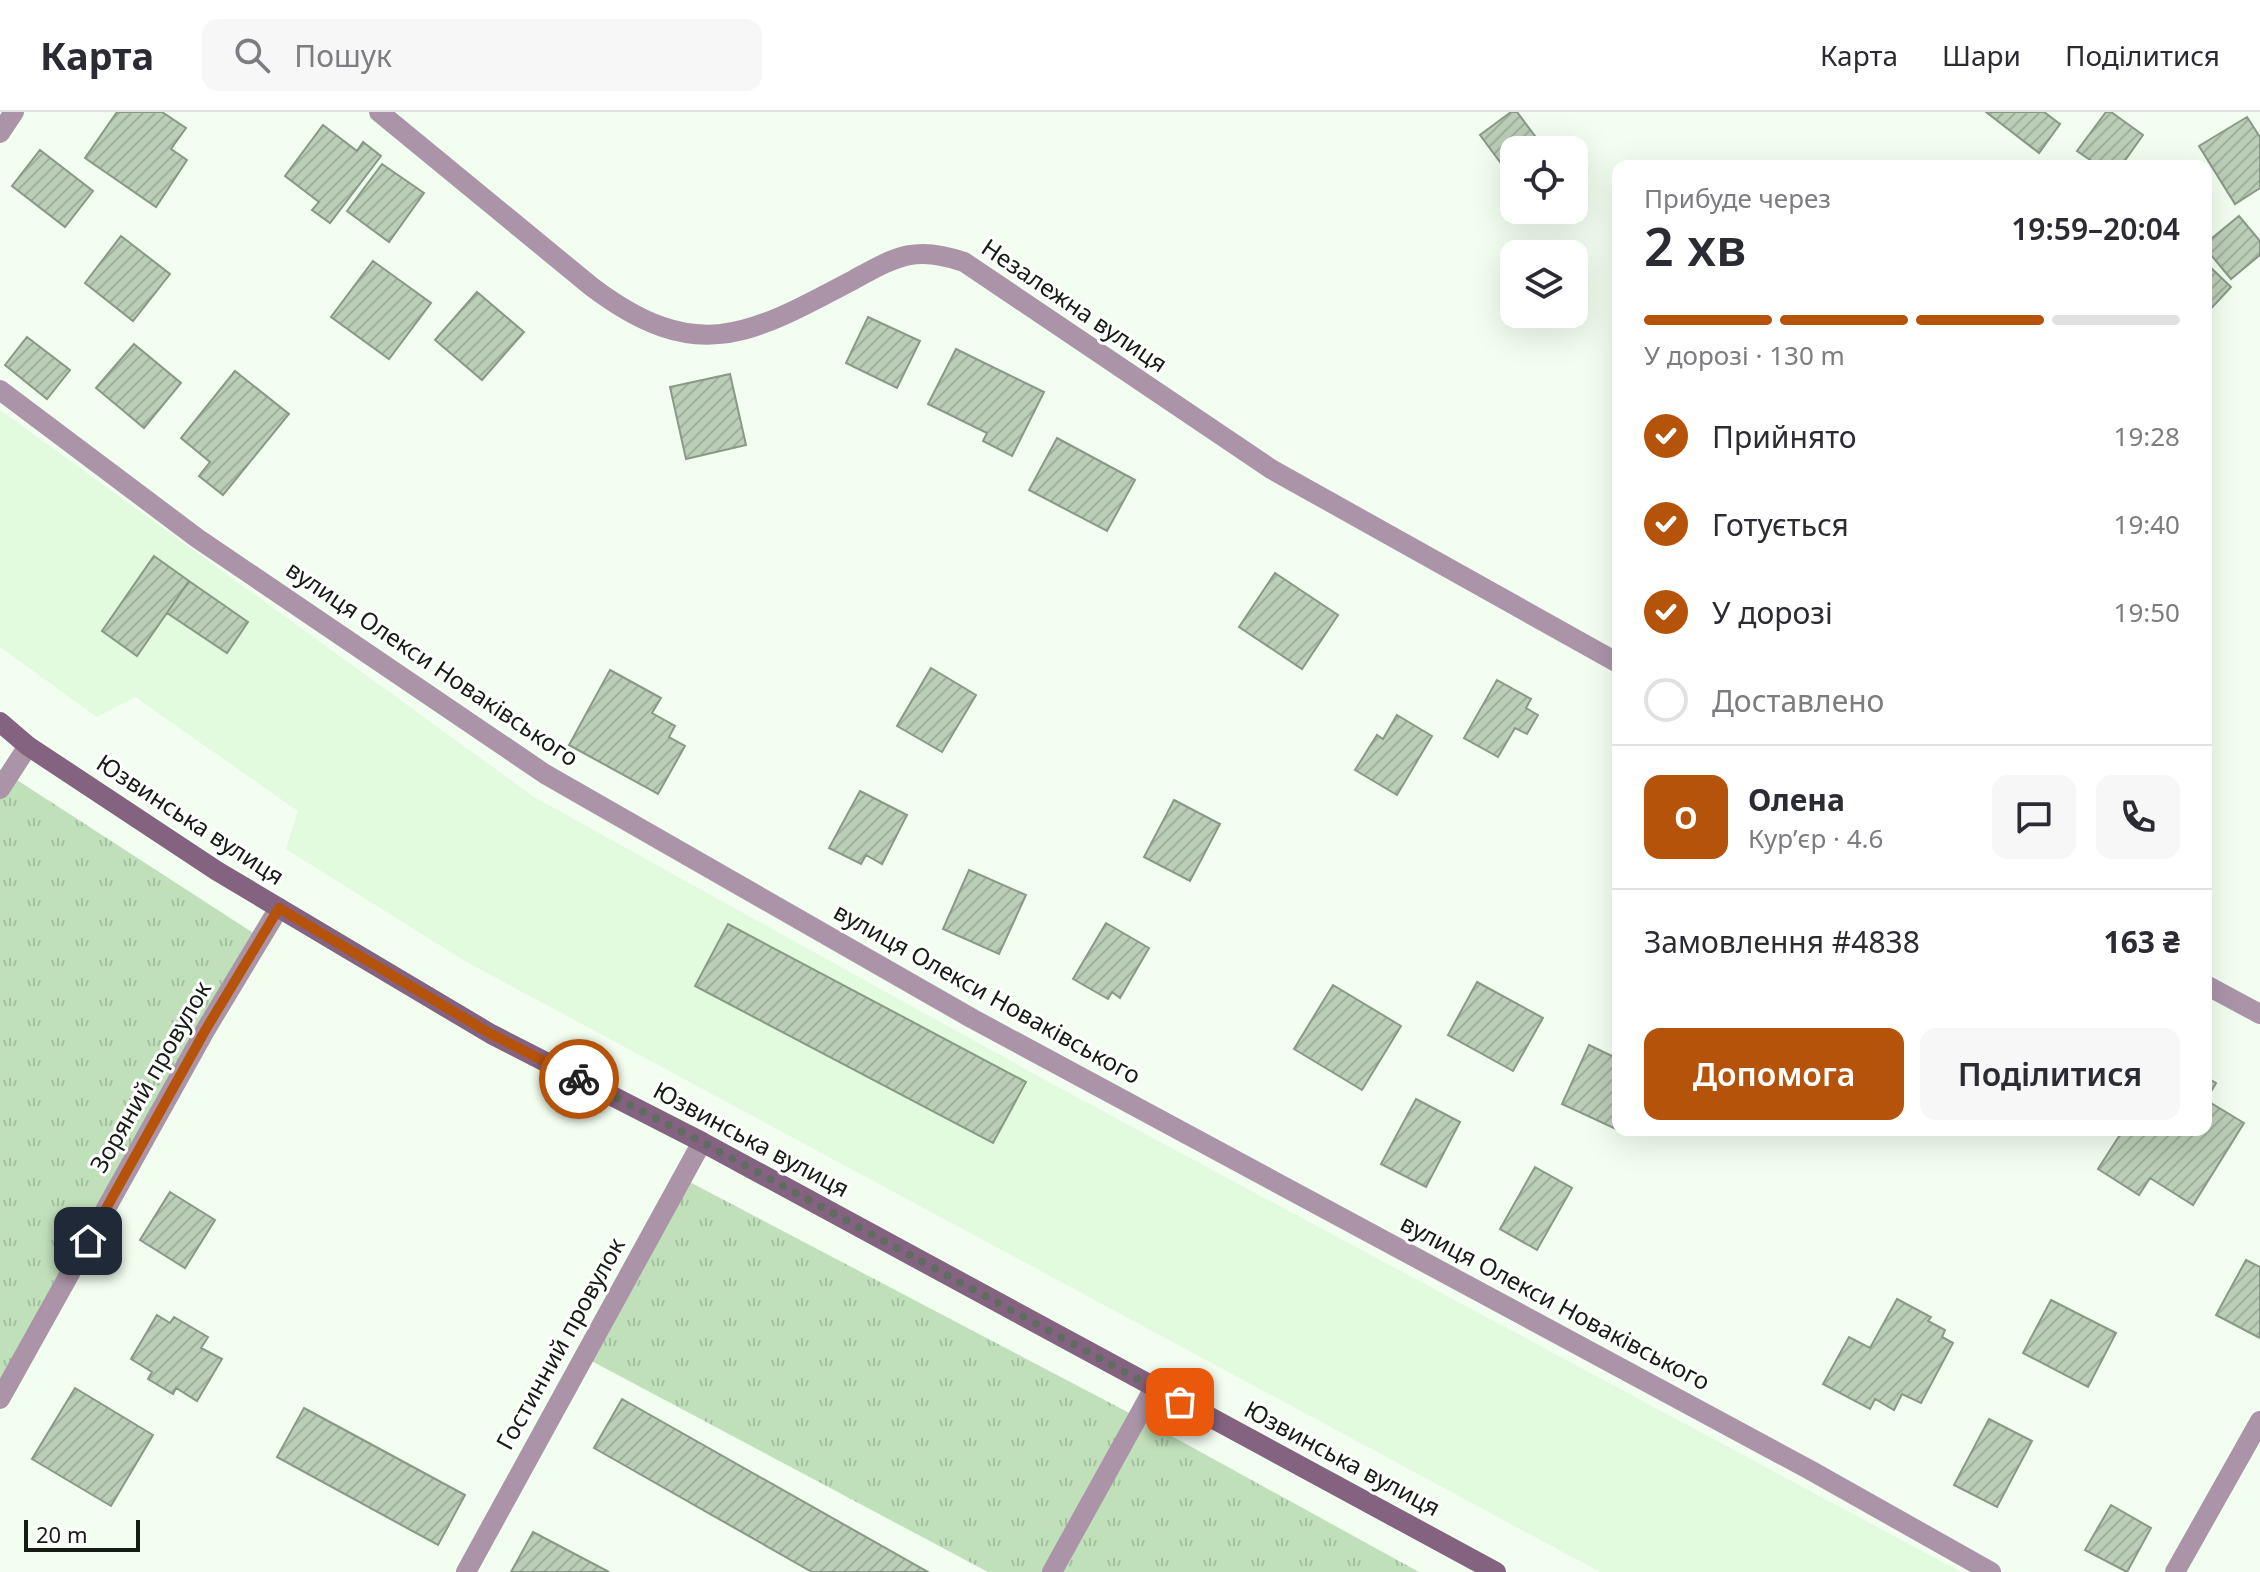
<!DOCTYPE html>
<html lang="uk">
<meta charset="utf-8">
<style>
:root{--surface:#fff;--page:#f7f7f7;--text:#2b2b33;--muted:#7c7c81;--line:#e1e1e2;--accent:#b45309}
body{margin:0;font-family:"Noto Sans",sans-serif;background:var(--page);color:var(--text);height:100vh;display:flex;flex-direction:column;font-size:30px;white-space:nowrap}
*{box-sizing:border-box;margin:0}
p{font-size:26px;color:var(--muted)}
.icon{flex:none;width:44px;height:44px;fill:none;stroke:currentColor;stroke-width:2;stroke-linecap:round;stroke-linejoin:round}
.map{position:relative;flex:1;overflow:hidden}
.side{position:absolute;left:1612px;top:48px;width:600px;height:976px;display:flex;flex-direction:column;background:var(--surface);border-radius:16px;box-shadow:0 8px 32px #0002}
.side>*{flex:none}
.fabs{position:absolute;left:1500px;top:24px;display:grid;gap:16px}
.fabs a{display:grid;place-items:center;width:88px;height:88px;border-radius:16px;background:var(--surface);box-shadow:0 8px 32px #0002;font-size:40px}
.scale{position:absolute;left:24px;bottom:20px;width:116px;box-sizing:border-box;padding-left:8px;border:4px solid #151c14;border-top:0;font-size:22px;line-height:28px;white-space:nowrap;color:#151c14;-webkit-text-stroke:6px #fff;paint-order:stroke}
.pin{position:absolute;display:grid;place-items:center;width:68px;height:68px;color:#fff;margin:-34px;border-radius:16px;box-shadow:0 4px 12px #0006}
.courier{position:absolute;display:grid;place-items:center;width:80px;height:80px;margin:-40px;border:6px solid #b45309;border-radius:50%;background:#fff;color:#222;box-shadow:0 2px 10px #0007}
.headline em{font-style:normal;font-weight:600}
.headline div{display:flex;flex-direction:column-reverse}
.headline{display:flex;align-items:center;justify-content:space-between;height:136px;padding:0 32px}
h1{font-size:52px;font-weight:600;line-height:60px}
.bar{display:grid;grid-template-columns:repeat(4,1fr);gap:12px 8px;align-content:center;height:96px;padding:0 32px}
.bar i{height:10px;border-radius:6px;background:var(--line)}
.bar .on{background:var(--accent)}
.bar p{grid-column:span 4}
.line{display:flex;align-items:center;gap:20px;padding:0 32px;border-top:2px solid var(--line)}
.line div{flex:1}
.round{display:grid;place-items:center;flex:none;width:84px;height:84px;border-radius:16px;background:var(--page)}
ol{padding:0 32px;list-style:none}
li{display:flex;align-items:center;gap:24px;height:88px}
li p{margin-inline-start:auto}
li .icon{padding:8px;border-radius:50%;background:var(--accent);color:#fff;stroke-width:4}
li:last-child{color:var(--muted)}
li i{width:44px;height:44px;border:4px solid var(--line);border-radius:50%}
.primary-button{display:flex;gap:16px;margin-top:auto;padding:16px 32px}
.primary-button a{flex:1;height:92px;border-radius:16px;background:var(--accent);color:#fff;font-size:32px;font-weight:600;line-height:92px;text-align:center}
.primary-button a+a{background:var(--page);color:var(--text)}
header{display:flex;align-items:center;gap:48px;box-sizing:border-box;height:112px;padding:0 40px;background:var(--surface);border-bottom:2px solid var(--line)}
header strong{font-size:38px}
nav{display:flex;gap:44px;margin-inline-start:auto;font-size:28px}
.search{width:560px;height:72px;background:var(--page);display:flex;align-items:center;gap:20px;box-sizing:border-box;padding:0 28px;border-radius:16px;color:var(--muted);font-size:30px}
.map>svg:first-child{display:block}
</style>
<header>
<strong>Карта</strong>
<div class="search"><svg class="icon" aria-label="search" viewBox="0 0 24 24"><circle cx="10" cy="10" r="6"/><path d="M15 15l6 6"/></svg>Пошук</div>
<nav><a>Карта</a><a>Шари</a><a>Поділитися</a></nav>
</header>
<div class="map">
<svg width="2260" height="1460" viewBox="0 0 2260 1460">
<defs>
<pattern id="grass-tufts" width="24" height="20" patternUnits="userSpaceOnUse" patternTransform="scale(2)"><rect width="24" height="20" fill="#c0e0ba"/><path d="M3 7l-1-3M5 7V3M7 7l1-3M15 17l-1-3M17 17v-4M19 17l1-3" fill="none" stroke="#a4c09f"/></pattern>
<pattern id="building-hatch" width="6" height="6" patternUnits="userSpaceOnUse" patternTransform="scale(2)"><rect width="6" height="6" fill="#bbceb7"/><path d="M-1 1l2-2M0 6l6-6M5 7l2-2" fill="none" stroke="#a0b09c"/></pattern>
</defs>
<rect width="100%" height="100%" fill="#f2fef0"/>
<path fill="#e2fadd" d="M 0,298 L 534,685 L 1045,968 L 1961,1460 L 1600,1460 L 465,849 L 286,737 L 298,699 L 135,585 L 97,605 L 0,535 Z"/>
<path fill="url(#grass-tufts)" d="M 0,657 L 261,826 L 0,1290 Z
M 682,1066 L 1137,1305 L 1419,1460 L 988,1460 L 584,1245 Z"/>
<path fill="url(#building-hatch)" stroke="#889a85" stroke-width="2" d="M 117,0 L 162,0 L 186,16 L 171,37 L 187,48 L 156,95 L 85,46 Z
M 1511,0 L 1517,0 L 1538,28 L 1524,38 L 1514,38 L 1514,45 L 1503,54 L 1480,23 Z
M 1986,0 L 2044,0 L 2060,12 L 2039,41 Z
M 2106,0 L 2111,0 L 2143,23 L 2121,54 L 2099,54 L 2077,39 Z
M 2247,5 L 2260,25 L 2260,76 L 2235,92 L 2199,34 Z
M 323,13 L 357,39 L 363,30 L 381,44 L 330,111 L 312,98 L 319,90 L 285,64 Z
M 40,38 L 93,79 L 65,115 L 12,74 Z
M 382,52 L 424,81 L 389,130 L 347,99 Z
M 2239,104 L 2260,129 L 2260,143 L 2231,167 L 2206,137 L 2206,131 Z
M 121,124 L 170,162 L 133,209 L 85,171 Z
M 373,149 L 431,191 L 389,247 L 331,205 Z
M 2206,151 L 2231,175 L 2206,202 Z
M 477,180 L 524,220 L 482,268 L 435,228 Z
M 868,205 L 920,229 L 897,276 L 846,251 Z
M 27,225 L 70,258 L 47,287 L 5,253 Z
M 134,232 L 181,271 L 144,316 L 96,276 Z
M 956,237 L 1044,280 L 1012,344 L 983,329 L 987,321 L 928,292 Z
M 235,259 L 289,302 L 223,383 L 199,364 L 210,350 L 181,326 Z
M 730,262 L 746,333 L 686,347 L 670,275 Z
M 1057,326 L 1135,368 L 1107,419 L 1029,378 Z
M 154,444 L 189,469 L 137,544 L 102,519 Z
M 1275,461 L 1338,503 L 1302,557 L 1239,515 Z
M 189,469 L 248,510 L 227,541 L 167,501 Z
M 931,556 L 976,583 L 942,640 L 897,614 Z
M 610,558 L 661,586 L 652,601 L 675,614 L 669,625 L 685,634 L 658,682 L 569,633 Z
M 1497,568 L 1531,587 L 1526,596 L 1538,603 L 1527,622 L 1515,616 L 1498,645 L 1464,626 Z
M 1397,603 L 1432,624 L 1397,683 L 1355,658 L 1377,623 L 1383,627 Z
M 860,679 L 907,703 L 882,752 L 866,743 L 861,752 L 829,736 Z
M 1174,688 L 1220,712 L 1190,769 L 1144,745 Z
M 969,758 L 1026,783 L 999,842 L 943,817 Z
M 1106,811 L 1149,836 L 1120,886 L 1112,880 L 1108,887 L 1073,867 Z
M 728,812 L 1026,970 L 993,1031 L 695,874 Z
M 1477,870 L 1543,906 L 1513,959 L 1448,923 Z
M 1333,873 L 1401,914 L 1362,978 L 1294,937 Z
M 1589,933 L 1618,947 L 1618,1018 L 1562,992 Z
M 2206,965 L 2216,971 L 2206,988 L 2244,1011 L 2193,1093 L 2150,1066 L 2139,1083 L 2098,1057 L 2123,1018 L 2206,1018 Z
M 1416,987 L 1460,1010 L 1426,1075 L 1381,1052 Z
M 1535,1055 L 1572,1076 L 1537,1138 L 1500,1117 Z
M 170,1080 L 215,1108 L 185,1156 L 140,1128 Z
M 2246,1148 L 2260,1155 L 2260,1226 L 2216,1203 Z
M 1897,1187 L 1931,1205 L 1928,1209 L 1945,1218 L 1942,1225 L 1953,1231 L 1921,1291 L 1902,1282 L 1894,1298 L 1875,1287 L 1870,1297 L 1823,1272 L 1849,1225 L 1870,1236 Z
M 2051,1188 L 2116,1221 L 2088,1275 L 2023,1241 Z
M 157,1203 L 170,1211 L 174,1205 L 208,1225 L 201,1236 L 222,1247 L 197,1289 L 176,1276 L 173,1282 L 148,1267 L 152,1260 L 131,1247 Z
M 75,1276 L 153,1323 L 111,1394 L 32,1347 Z
M 622,1287 L 928,1460 L 812,1460 L 594,1336 Z
M 304,1296 L 465,1383 L 438,1433 L 277,1345 Z
M 1989,1307 L 2032,1329 L 1997,1395 L 1954,1373 Z
M 2111,1393 L 2151,1416 L 2127,1460 L 2085,1438 Z
M 533,1420 L 609,1460 L 511,1460 Z"/>
<g fill="none" stroke-linecap="round" stroke-linejoin="round">
<path stroke="#ab94a8" stroke-width="20" d="M 379,0 L 592,175 C 697,254 750,223 855,167 C 897,144 916,133 964,150 L 1271,357 L 1618,551
M 0,21 L 14,0
M 0,278 L 197,426 L 545,662 L 973,907 L 1810,1358 L 1991,1460
M 0,677 L 28,634
M 2206,873 L 2260,902
M 0,1287 L 206,917 L 279,796
M 466,1460 L 702,1030
M 1052,1460 L 1154,1276
M 2175,1460 L 2260,1309"/>
<path stroke="#846381" stroke-width="20" d="M 0,610 L 28,634 L 217,759 L 491,922 L 702,1030 L 1496,1460"/>
</g>
<g fill="none" stroke-linecap="round" stroke-linejoin="round">
<path stroke="#626b61" stroke-width="8" stroke-dasharray="0 14.4" d="M 579,967 L 702,1030 L 1180,1290"/>
<path stroke="#b45309" stroke-width="10" d="M 88,1129 L 206,917 L 279,796 L 491,922 L 579,967"/>
</g>
<g text-anchor="middle" stroke-width="6" stroke-linejoin="round" paint-order="stroke">
<g font-size="24" fill="#151c14" stroke="#fff">
<text transform="translate(1074 194) rotate(34)" y="8">Незалежна вулиця</text>
<text transform="translate(432 552) rotate(34)" y="8">вулиця Олекси Новаківського</text>
<text transform="translate(190 708) rotate(33)" y="8">Юзвинська вулиця</text>
<text transform="translate(987 882) rotate(29)" y="8">вулиця Олекси Новаківського</text>
<text transform="translate(151 965) rotate(-60)" y="8">Зоряний провулок</text>
<text transform="translate(751 1028) rotate(28)" y="8">Юзвинська вулиця</text>
<text transform="translate(1555 1191) rotate(28)" y="8">вулиця Олекси Новаківського</text>
<text transform="translate(561 1232) rotate(-61)" y="8">Гостинний провулок</text>
<text transform="translate(1342 1347) rotate(28)" y="8">Юзвинська вулиця</text>
</g>
</g>
</svg>
<div class="fabs">
<a><svg class="icon" aria-label="locate" viewBox="0 0 24 24"><circle cx="12" cy="12" r="6"/><path d="M12 2v4M12 18v4M2 12h4M18 12h4"/></svg></a>
<a><svg class="icon" aria-label="layers" viewBox="0 0 24 24"><path d="M12 4l9 5-9 5-9-5zM3 14l9 5 9-5"/></svg></a>
</div>
<div class="scale">20 m</div>
<div class="pin" style="left:1180px;top:1290px;background:#ea580c"><svg class="icon" aria-label="bag" viewBox="0 0 24 24"><path d="M5 8h14l-1 12H6zM9 8a3 3 0 0 1 6 0"/></svg></div>
<div class="pin" style="left:88px;top:1129px;background:#1f2937"><svg class="icon" aria-label="home" viewBox="0 0 24 24"><path d="M3 11l9-7 9 7M6 9v11h12V9"/></svg></div>
<div class="courier" style="left:579px;top:967px"><svg class="icon" aria-label="bike" viewBox="0 0 24 24"><circle cx="6" cy="16" r="4"/><circle cx="18" cy="16" r="4"/><path d="M6 16l4-8h5l3 8M10 8l3 8H6M13 5h3"/></svg></div>
<section class="side">
<div class="headline"><div><h1>2 хв</h1><p>Прибуде через</p></div><em>19:59–20:04</em></div>
<div class="bar"><i class="on"></i><i class="on"></i><i class="on"></i><i></i><p>У дорозі · 130 m</p></div>
<ol>
<li><svg class="icon" aria-label="check" viewBox="0 0 24 24"><path d="M5 12l5 5 9-10"/></svg>Прийнято<p>19:28</p></li>
<li><svg class="icon" aria-label="check" viewBox="0 0 24 24"><path d="M5 12l5 5 9-10"/></svg>Готується<p>19:40</p></li>
<li><svg class="icon" aria-label="check" viewBox="0 0 24 24"><path d="M5 12l5 5 9-10"/></svg>У дорозі<p>19:50</p></li>
<li><i></i>Доставлено</li>
</ol>
<div class="line" style="height:144px"><b class="round" style="background:var(--accent);color:#fff">О</b><div><b>Олена</b><p>Кур’єр · 4.6</p></div><a class="round"><svg class="icon" aria-label="chat" viewBox="0 0 24 24"><path d="M4 5h16v11H9l-5 4z"/></svg></a><a class="round"><svg class="icon" aria-label="phone" viewBox="0 0 24 24"><path d="M5 4h4l2 5-3 2q2 4 5 5l2-3 5 2v4C11 20 4 13 5 4z"/></svg></a></div>
<div class="line" style="height:104px"><div>Замовлення #4838</div><b>163 ₴</b></div>
<div class="primary-button"><a>Допомога</a><a>Поділитися</a></div>
</section>
</div>
